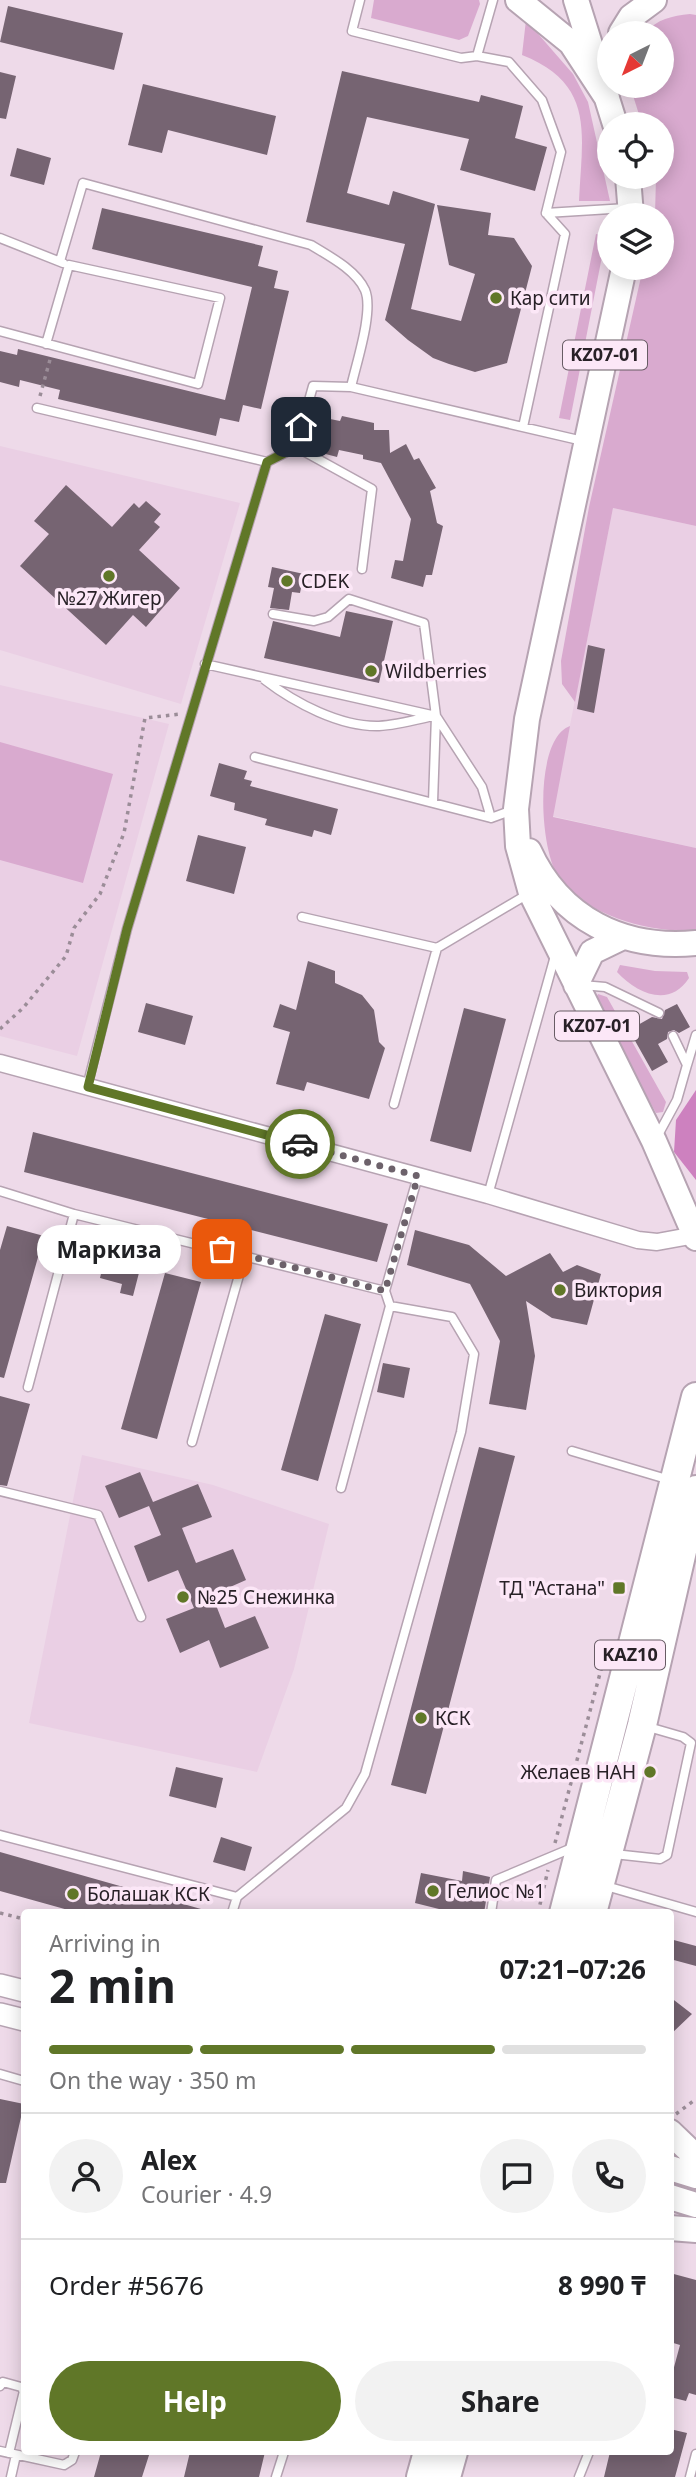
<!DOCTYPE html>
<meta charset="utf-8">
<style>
:root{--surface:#fff;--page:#f2f2f2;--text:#202124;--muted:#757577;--line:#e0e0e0;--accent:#607728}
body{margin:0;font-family:"Noto Sans",sans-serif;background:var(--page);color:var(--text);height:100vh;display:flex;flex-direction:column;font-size:26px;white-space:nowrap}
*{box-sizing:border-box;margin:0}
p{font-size:23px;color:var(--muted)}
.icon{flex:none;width:38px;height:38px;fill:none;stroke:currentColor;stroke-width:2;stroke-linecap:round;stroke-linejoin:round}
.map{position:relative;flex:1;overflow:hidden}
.details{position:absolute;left:21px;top:1909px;width:653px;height:546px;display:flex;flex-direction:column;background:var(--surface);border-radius:7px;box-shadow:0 4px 18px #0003}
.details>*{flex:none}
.needle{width:46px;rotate:222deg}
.controls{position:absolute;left:597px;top:21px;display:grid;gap:14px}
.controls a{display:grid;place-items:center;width:77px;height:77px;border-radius:50%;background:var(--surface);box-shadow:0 4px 18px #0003;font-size:35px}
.pin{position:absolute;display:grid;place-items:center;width:60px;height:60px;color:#fff;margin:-30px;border-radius:14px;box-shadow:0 4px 10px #0006}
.courier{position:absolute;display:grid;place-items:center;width:70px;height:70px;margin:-35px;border:5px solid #607728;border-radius:50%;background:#fff;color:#222;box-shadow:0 2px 9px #0007}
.bubble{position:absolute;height:49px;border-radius:24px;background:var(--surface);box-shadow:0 4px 18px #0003;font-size:23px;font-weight:700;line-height:49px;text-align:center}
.head em{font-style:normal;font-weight:700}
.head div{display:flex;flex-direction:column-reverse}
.head{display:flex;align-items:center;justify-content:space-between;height:119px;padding:0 28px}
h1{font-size:46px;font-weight:700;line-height:52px}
.bar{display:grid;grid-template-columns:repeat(4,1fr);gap:10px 7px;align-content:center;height:84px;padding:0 28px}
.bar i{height:9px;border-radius:5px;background:var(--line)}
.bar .active{background:var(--accent)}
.bar p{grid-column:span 4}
.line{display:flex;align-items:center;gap:18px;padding:0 28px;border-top:2px solid var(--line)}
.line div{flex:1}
.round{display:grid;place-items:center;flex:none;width:74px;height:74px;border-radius:37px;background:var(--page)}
.cta{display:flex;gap:14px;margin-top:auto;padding:14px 28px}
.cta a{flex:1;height:80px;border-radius:42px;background:var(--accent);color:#fff;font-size:28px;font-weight:700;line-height:80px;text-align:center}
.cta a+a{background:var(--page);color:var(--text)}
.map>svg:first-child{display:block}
</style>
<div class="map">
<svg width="696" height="2477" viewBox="0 0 696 2477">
<rect width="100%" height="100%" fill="#eedae9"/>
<path fill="#eacfe4" d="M 0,446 L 240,503 L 181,704 L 0,650 Z
M 613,508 L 696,526 L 696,848 L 552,816 Z
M 0,685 L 169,724 L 77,1056 L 0,1036 Z
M 82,1455 L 213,1485 L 329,1524 L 294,1669 L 257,1772 L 29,1723 Z"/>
<path fill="#d9aacf" d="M 374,0 L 479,0 L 480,4 L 468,36 L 459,40 L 371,18 Z
M 690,14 L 696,15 L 696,526 L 613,508 L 575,702 L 562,684 L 561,661 L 589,507 L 643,268 L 662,268 L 662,215 L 655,215 L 656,177 L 662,177 L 662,124 L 642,124 L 630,86 L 662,86 L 662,33 L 645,33 C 657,19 672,16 690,14 Z
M 526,20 L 573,74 L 588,102 L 610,201 L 579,201 C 582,135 596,84 522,55 Z
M 596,234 L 606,236 L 570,420 L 559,418 Z
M 570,726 L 553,817 L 696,848 L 696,930 C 654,934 592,917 563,884 C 538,857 533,739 570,726 Z
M 0,742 L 113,774 L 83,883 L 0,860 Z
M 620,965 L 655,971 L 687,972 L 689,978 C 670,1008 637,994 617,972 Z
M 598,994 L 607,997 L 666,1102 L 663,1112 L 656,1113 L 594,1002 Z"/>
<path fill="#cd81bf" d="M 696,1090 L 696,1180 L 674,1152 L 676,1120 Z"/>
<path fill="#766472" d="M 8,6 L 123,33 L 114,70 L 0,42 Z
M 342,71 L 479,102 L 481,95 L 523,106 L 515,138 L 547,147 L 535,191 L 460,170 L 469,139 L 367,117 L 347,193 L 389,205 L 393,191 L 435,204 L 411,309 L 461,321 L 475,274 L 449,265 L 437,205 L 491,213 L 488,235 L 514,238 L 532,266 L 507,363 L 475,372 L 449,364 L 433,358 L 408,340 L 385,320 L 405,244 L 306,222 Z
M 0,72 L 16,76 L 6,119 L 0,118 Z
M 143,84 L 276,116 L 267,155 L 168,130 L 162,153 L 128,145 Z
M 17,148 L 51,158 L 44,185 L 10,176 Z
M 102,208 L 263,246 L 258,266 L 278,271 L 274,288 L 289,291 L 261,409 L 243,405 L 239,422 L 220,418 L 216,436 L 58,399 L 60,390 L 20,380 L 19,387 L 0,382 L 0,351 L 17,355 L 18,349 L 225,400 L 252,287 L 92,249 Z
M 342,416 L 374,423 L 374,430 L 389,430 L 390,453 L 406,444 L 414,460 L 419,458 L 436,488 L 430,491 L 437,523 L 443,526 L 432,575 L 426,575 L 423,587 L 391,578 L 395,560 L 403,561 L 411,519 L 381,463 L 363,459 L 363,455 L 339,450 L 337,457 L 318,452 L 325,418 L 340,421 Z
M 66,485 L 112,527 L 134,503 L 139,508 L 146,501 L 161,514 L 154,522 L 160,527 L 139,550 L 180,588 L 146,627 L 133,615 L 106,645 L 20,566 L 49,534 L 34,521 Z
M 272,567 L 304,574 L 300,593 L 292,592 L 289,610 L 270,608 L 274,588 L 268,587 Z
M 346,611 L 393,621 L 379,683 L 264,658 L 273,621 L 340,637 Z
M 588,645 L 605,649 L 594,713 L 577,709 Z
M 219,763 L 247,771 L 244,779 L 252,781 L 250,786 L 338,809 L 331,835 L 314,830 L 312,837 L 265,825 L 267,819 L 234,810 L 235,803 L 210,796 Z
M 198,835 L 246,847 L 234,894 L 186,881 Z
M 308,961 L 335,971 L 335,983 L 362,995 L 374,1010 L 379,1042 L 385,1048 L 369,1099 L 307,1082 L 304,1091 L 276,1084 L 290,1032 L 273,1027 L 280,1004 L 296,1010 Z
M 146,1003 L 193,1016 L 185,1045 L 138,1032 Z
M 677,1004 L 690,1027 L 679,1033 L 674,1030 L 668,1032 L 667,1039 L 658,1044 L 668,1062 L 652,1071 L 629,1030 L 652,1017 L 662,1019 L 665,1010 Z
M 464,1008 L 506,1019 L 471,1152 L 430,1141 Z
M 33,1132 L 388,1224 L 377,1262 L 24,1172 Z
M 7,1226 L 44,1236 L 4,1378 L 0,1377 L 0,1250 Z
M 415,1230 L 469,1245 L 506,1276 L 550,1253 L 563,1272 L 577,1265 L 601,1274 L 587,1325 L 552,1318 L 526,1301 L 535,1356 L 526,1410 L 489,1404 L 500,1341 L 470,1284 L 407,1265 Z
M 105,1256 L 141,1265 L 133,1296 L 120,1293 L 122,1284 L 100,1278 Z
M 165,1273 L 201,1282 L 157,1439 L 121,1429 Z
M 325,1314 L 361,1324 L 318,1481 L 281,1470 Z
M 383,1363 L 410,1368 L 404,1398 L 377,1392 Z
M 0,1396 L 30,1404 L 7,1486 L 0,1485 Z
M 479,1447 L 515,1456 L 426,1794 L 391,1785 Z
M 140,1472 L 153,1502 L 198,1484 L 212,1517 L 182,1528 L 196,1563 L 233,1549 L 246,1580 L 212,1595 L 225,1628 L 255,1616 L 269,1648 L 220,1668 L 209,1640 L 180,1653 L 166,1619 L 194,1608 L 178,1570 L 148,1582 L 134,1546 L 161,1535 L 149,1506 L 119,1518 L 105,1486 Z
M 176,1767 L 223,1778 L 216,1808 L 169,1796 Z
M 221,1837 L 252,1847 L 245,1871 L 213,1862 Z
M 0,1852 L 201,1909 L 200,1913 L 79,1913 L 0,1891 Z
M 463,1871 L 490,1877 L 484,1913 L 455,1913 L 415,1903 L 421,1873 L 462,1881 Z
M 670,1939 L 696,1946 L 696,1966 L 670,1959 Z
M 670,1997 L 692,2014 L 670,2035 Z
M 0,2099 L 24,2104 L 6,2183 L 0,2183 Z
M 670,2273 L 696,2280 L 696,2395 L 689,2393 L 686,2401 L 670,2397 L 670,2382 L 680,2345 L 670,2342 Z
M 670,2429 L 687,2433 L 675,2477 L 604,2477 L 610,2452 L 670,2452 Z
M 101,2452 L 150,2452 L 142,2477 L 94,2477 Z
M 190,2452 L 265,2452 L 259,2477 L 184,2477 Z"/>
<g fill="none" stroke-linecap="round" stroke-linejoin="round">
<g stroke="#b6a3b2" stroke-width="11">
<path id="lane" d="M 360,0 L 352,31 L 461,58 L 477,56
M 493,0 L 477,56 L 509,62 L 542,100 L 561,152 L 546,213 L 627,208
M 0,238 L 63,263
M 60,261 L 83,183 L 311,245 C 329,256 356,270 365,290 C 374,311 356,364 351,387
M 0,331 L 198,384 L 220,298 L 69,265 L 46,344
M 37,408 L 267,462 L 296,447
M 523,427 L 565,234 L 546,213
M 362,569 L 372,489 L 296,447 L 313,386 L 351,387 L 583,441
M 273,614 L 314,621 L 328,617 L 349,599 L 424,623 L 436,716 L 433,802
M 205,664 L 436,716 L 482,787 L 491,818
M 265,680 C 295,703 340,727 379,726 C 397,725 415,720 433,716
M 255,757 L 491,818 L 513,810
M 302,917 L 437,948 L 528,894
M 582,985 L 605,987 L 659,1013
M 687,1065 L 696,1035
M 87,1087 L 127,929 L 267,462
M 394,1104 L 437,948
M 658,1135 L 677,1100 L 687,1065 L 673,1036
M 0,1191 L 74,1214 L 385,1291 L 418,1176
M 488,1195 L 555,956
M 28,1387 L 74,1214
M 192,1442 L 245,1254
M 572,1451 L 670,1480
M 341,1488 L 390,1306 L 385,1291
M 0,1491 L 98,1515 L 141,1617
M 0,1835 L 237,1897
M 614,1854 L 660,1859 L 667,1855 L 691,1743 L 683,1737 L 645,1726
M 606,1886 L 696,1912
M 232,1913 L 237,1897 L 346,1808 L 365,1774 L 461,1432 L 474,1354 L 452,1317 L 390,1306
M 491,1913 L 496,1880 L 572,1848
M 0,2074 L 24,2081
M 0,2386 L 3,2382 L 21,2387 L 24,2391 L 9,2453
M 0,2451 L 64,2465 L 72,2460 L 75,2452
M 11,2477 L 16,2455
M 276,2477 L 284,2452
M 579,2477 L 589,2452
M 690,2477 L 696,2454"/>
</g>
<g stroke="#b6a3b2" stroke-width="19">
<path id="street" d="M 0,1063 L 488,1195 L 638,1240 L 657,1242 L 695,1235"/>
</g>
<g stroke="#b6a3b2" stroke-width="24">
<path id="secondary" d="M 0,1985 L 24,1991
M 0,2014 L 24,2020"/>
</g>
<g stroke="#b6a3b2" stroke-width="28">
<path id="primary" d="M 518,0 L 571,43 L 607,98
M 576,0 L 615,124
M 621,33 L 631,17 L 654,0
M 628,177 L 631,215
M 624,268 L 527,719 L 516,809 L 518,846 L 531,893 L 654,1141 L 696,1238
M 529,851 C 560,919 623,950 696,943
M 576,985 L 592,952 L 621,938
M 670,2132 L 696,2157
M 670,2168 L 696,2176
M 670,2197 L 696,2205
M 670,2228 L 696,2230"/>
</g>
<g stroke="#b6a3b2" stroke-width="32">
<path id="highway" d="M 564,1913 L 696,1397
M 592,1913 L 642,1725 L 696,1490
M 421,2477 L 428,2452
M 446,2477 L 453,2452"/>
</g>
<path stroke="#9b8d98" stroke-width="3.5" stroke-dasharray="3.5 5" stroke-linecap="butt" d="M 40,396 L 51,356
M 0,1029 L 23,1008 L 66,956 L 74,928 L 100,894 L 124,833 L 145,718 L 181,714
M 555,1843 L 607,1647
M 0,1913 L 24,1919
M 538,1913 L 548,1870
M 676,2114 L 696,2099"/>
<use href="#lane" stroke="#fff" stroke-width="8"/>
<use href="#street" stroke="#fff" stroke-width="16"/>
<use href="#secondary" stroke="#fff" stroke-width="21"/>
<use href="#primary" stroke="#fff" stroke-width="24"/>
<use href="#highway" stroke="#fff" stroke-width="28"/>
</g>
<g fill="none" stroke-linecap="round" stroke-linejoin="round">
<path stroke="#6d626b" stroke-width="7" stroke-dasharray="0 12.6" d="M 222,1249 L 385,1291 L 418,1176 L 300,1144"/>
<path stroke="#607728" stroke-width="9" d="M 300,1144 L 88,1087 L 127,929 L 267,462 L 296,447 L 301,427"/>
</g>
<g fill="#607728" stroke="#fce7f7" stroke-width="2.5">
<circle cx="496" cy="298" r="7"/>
<circle cx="109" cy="576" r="7"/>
<circle cx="287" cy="581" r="7"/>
<circle cx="371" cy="671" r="7"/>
<circle cx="560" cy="1290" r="7"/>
<rect x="612" y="1581" width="14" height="14" rx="3.5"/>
<circle cx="183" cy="1597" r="7"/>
<circle cx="421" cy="1718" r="7"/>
<circle cx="650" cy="1772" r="7"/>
<circle cx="433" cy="1891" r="7"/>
<circle cx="73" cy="1894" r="7"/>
</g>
<g text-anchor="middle" stroke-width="7" stroke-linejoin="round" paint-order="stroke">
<g fill="#fce7f7" stroke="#685c65" stroke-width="2">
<rect x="563" y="340.5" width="84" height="29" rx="5"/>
<rect x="555" y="1011.5" width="84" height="29" rx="5"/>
<rect x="595" y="1640.5" width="70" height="29" rx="5"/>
</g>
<g font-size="18" font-weight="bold" fill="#282127">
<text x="605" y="361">KZ07-01</text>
<text x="597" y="1032">KZ07-01</text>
<text x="630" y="1661">KAZ10</text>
</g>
<g font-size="19" fill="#282127" stroke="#fce7f7" text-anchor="start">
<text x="510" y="305">Кар сити</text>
<text x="301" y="588">CDEK</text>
<text x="109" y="605" text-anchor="middle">№27 Жигер</text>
<text x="385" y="678">Wildberries</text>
<text x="574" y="1297">Виктория</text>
<text x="605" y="1595" text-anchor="end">ТД "Астана"</text>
<text x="197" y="1604">№25 Снежинка</text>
<text x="435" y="1725">КСК</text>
<text x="636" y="1779" text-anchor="end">Желаев НАН</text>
<text x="447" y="1898">Гелиос №1</text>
<text x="87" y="1901">Болашак КСК</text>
</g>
</g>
</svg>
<div class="controls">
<a><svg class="needle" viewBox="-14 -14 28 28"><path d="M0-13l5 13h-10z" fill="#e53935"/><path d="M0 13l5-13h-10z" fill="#757577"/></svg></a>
<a><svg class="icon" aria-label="locate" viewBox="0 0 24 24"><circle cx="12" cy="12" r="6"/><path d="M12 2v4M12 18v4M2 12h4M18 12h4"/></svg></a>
<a><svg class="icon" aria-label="layers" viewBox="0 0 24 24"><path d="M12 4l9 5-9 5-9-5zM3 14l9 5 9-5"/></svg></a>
</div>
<div class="pin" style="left:222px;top:1249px;background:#ea580c"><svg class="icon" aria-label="bag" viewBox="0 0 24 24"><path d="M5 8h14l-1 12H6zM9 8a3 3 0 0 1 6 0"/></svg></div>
<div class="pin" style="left:301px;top:427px;background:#1f2937"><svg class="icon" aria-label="home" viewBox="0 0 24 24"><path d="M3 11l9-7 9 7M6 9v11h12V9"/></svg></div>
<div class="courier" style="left:300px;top:1144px"><svg class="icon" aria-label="car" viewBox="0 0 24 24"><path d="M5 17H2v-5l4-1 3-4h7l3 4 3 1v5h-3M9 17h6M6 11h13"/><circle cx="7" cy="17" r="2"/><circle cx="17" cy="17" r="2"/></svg></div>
<div class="bubble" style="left:37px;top:1225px;width:144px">Маркиза</div>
<section class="details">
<div class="head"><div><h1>2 min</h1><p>Arriving in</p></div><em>07:21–07:26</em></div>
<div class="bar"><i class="active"></i><i class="active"></i><i class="active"></i><i></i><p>On the way · 350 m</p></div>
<div class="line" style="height:126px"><a class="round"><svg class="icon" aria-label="person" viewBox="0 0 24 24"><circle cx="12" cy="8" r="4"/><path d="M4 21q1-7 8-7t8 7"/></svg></a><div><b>Alex</b><p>Courier · 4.9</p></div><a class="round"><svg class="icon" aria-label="chat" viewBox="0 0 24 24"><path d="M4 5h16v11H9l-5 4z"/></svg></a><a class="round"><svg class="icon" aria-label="phone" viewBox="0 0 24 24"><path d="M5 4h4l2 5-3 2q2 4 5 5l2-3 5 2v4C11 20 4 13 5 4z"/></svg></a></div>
<div class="line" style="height:91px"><div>Order #5676</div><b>8 990 ₸</b></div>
<div class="cta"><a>Help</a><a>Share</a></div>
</section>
</div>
